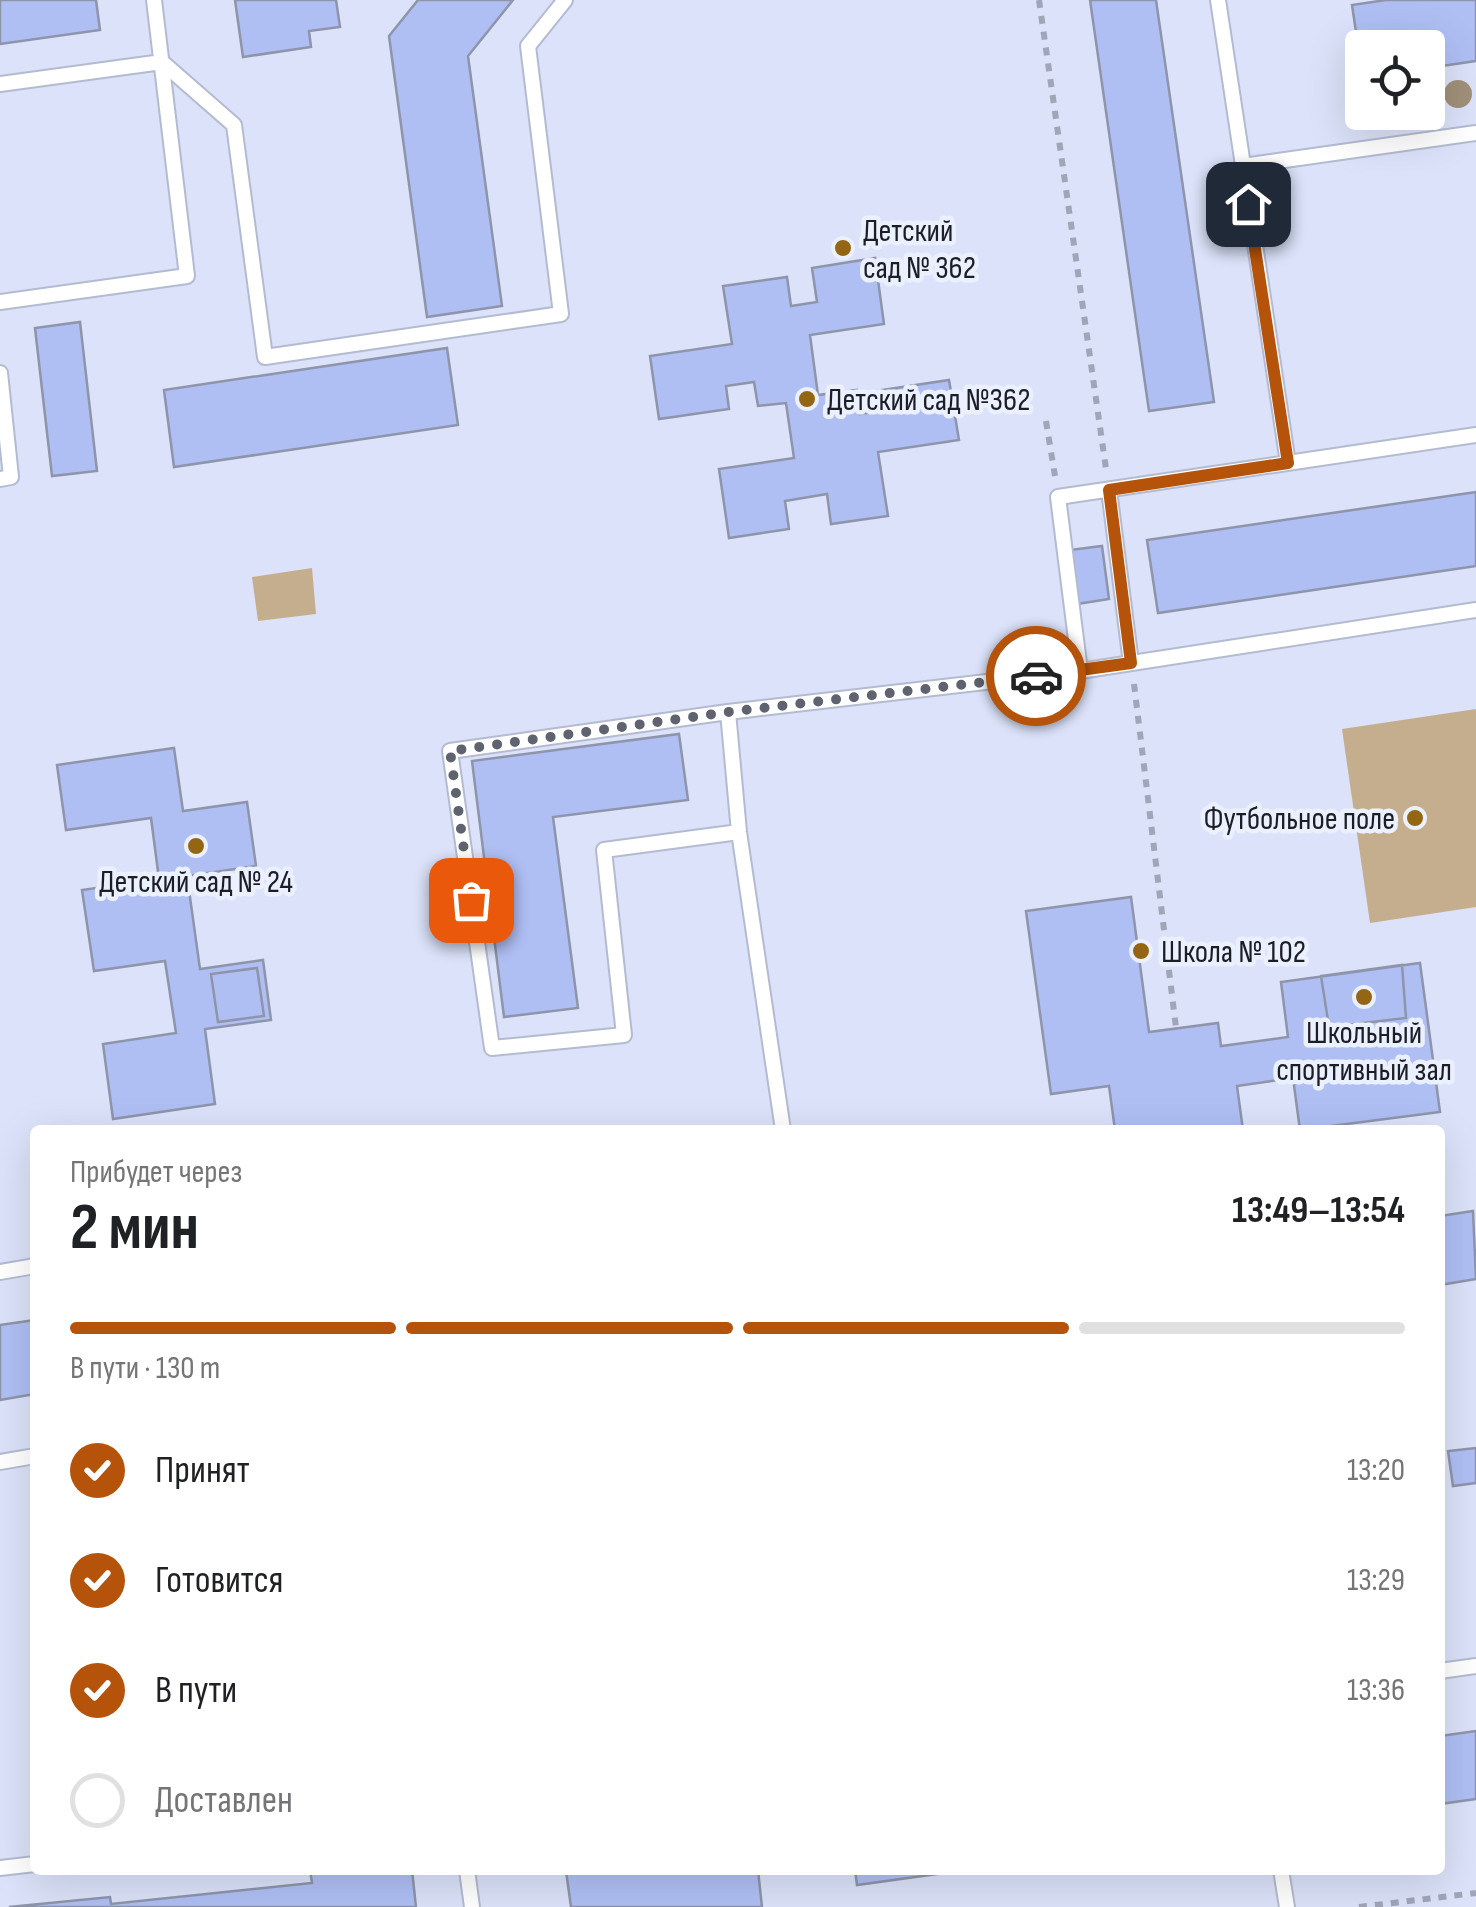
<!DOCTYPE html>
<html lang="ru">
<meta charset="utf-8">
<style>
:root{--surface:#fff;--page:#f2f2f2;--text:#202124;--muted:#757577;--line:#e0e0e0;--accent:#b45309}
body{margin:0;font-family:"Sofia Sans Condensed",sans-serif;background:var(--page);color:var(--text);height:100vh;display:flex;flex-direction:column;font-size:38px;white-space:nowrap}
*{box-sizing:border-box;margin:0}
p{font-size:32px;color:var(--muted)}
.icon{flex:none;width:55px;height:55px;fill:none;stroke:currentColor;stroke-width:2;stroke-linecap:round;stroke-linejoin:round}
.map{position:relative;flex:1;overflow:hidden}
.sheet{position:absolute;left:30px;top:1125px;width:1415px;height:750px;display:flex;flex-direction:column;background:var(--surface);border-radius:10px;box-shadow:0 10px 40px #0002}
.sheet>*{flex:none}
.buttons{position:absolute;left:1345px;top:30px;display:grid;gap:20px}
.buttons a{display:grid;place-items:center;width:100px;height:100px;border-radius:10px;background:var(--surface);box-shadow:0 10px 40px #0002;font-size:50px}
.pin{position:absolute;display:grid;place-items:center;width:85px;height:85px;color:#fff;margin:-42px;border-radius:20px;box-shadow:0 5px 15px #0006}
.courier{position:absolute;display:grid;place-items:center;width:100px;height:100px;margin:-50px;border:8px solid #b45309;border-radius:50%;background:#fff;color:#222;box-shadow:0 2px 12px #0007}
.overview em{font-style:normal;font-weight:700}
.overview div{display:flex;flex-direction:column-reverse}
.overview{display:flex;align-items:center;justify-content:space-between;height:170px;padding:0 40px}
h1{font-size:65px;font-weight:700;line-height:75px}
.bar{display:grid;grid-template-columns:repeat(4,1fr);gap:15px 10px;align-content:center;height:120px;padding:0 40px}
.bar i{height:12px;border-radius:8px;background:var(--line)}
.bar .selected{background:var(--accent)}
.bar p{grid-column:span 4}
ol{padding:0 40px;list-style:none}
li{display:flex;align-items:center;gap:30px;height:110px}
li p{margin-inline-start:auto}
li .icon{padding:10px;border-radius:50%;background:var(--accent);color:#fff;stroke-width:4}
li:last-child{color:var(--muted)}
li i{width:55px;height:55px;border:5px solid var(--line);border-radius:50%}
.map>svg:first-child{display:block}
</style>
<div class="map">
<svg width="1476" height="1907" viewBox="0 0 1476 1907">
<rect width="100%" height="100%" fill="#dbe2f9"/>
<path fill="#c5ae8e" d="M 312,568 L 316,614 L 258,621 L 252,577 Z
M 1476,709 L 1476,907 L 1370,923 L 1342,729 Z"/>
<path fill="#afbff4" stroke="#8e95aa" stroke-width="2.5" d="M 0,0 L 96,0 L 100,30 L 0,44 Z
M 235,0 L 336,0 L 340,27 L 309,31 L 311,47 L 243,57 Z
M 418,0 L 513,0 L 468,56 L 502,306 L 427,317 L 389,36 Z
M 1090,0 L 1156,0 L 1214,402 L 1149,411 Z
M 1386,0 L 1476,0 L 1476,61 L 1428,68 L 1428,48 L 1362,48 L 1362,72 L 1352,5 Z
M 875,258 L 884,324 L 810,335 L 818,395 L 857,390 L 860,414 L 885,410 L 882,390 L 949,380 L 959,440 L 878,452 L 888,516 L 831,524 L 827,494 L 785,501 L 789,529 L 729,538 L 719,469 L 794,458 L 786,403 L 758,406 L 754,382 L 726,386 L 729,409 L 659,419 L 650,356 L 732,344 L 723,286 L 787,277 L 791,306 L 817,302 L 812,268 Z
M 80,322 L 97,471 L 52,476 L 35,328 Z
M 447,348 L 458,425 L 174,467 L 164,390 Z
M 1476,492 L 1476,566 L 1158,613 L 1147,540 Z
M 1102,546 L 1109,599 L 1077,604 L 1070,550 Z
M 679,734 L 688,800 L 553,817 L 578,1008 L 504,1017 L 472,761 Z
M 174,748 L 183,811 L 247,802 L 256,866 L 187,876 L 200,969 L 263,960 L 271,1020 L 205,1029 L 215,1104 L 113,1119 L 103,1044 L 176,1033 L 165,961 L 94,971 L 82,890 L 159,879 L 151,818 L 66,830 L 57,765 Z
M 1131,897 L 1149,1032 L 1218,1023 L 1221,1046 L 1288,1037 L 1281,982 L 1420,963 L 1440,1112 L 1300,1130 L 1293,1078 L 1237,1086 L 1243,1130 L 1115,1130 L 1109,1086 L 1051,1094 L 1026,911 Z
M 1402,965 L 1406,1018 L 1329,1027 L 1321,976 Z
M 257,968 L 264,1016 L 218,1022 L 211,974 Z
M 1473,1211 L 1476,1279 L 1440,1285 L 1440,1216 Z
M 35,1320 L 35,1394 L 0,1400 L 0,1325 Z
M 1476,1448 L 1476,1483 L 1453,1486 L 1448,1451 Z
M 1476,1731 L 1476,1799 L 1440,1804 L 1440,1736 Z
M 310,1870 L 412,1870 L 416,1907 L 9,1907 L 110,1897 L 111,1904 L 312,1883 Z
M 758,1870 L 762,1907 L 571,1907 L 566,1871 Z
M 855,1870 L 966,1870 L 857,1885 Z"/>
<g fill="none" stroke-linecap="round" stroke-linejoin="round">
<g stroke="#b4bbd1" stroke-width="18">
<path id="lane" d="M 1218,0 L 1288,463
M 0,84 L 162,62 L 234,125 L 265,357 L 561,314 L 528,46 L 565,0
M 1243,166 L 1476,133
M 0,302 L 187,276 L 154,0
M 0,373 L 11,477 L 0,479
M 1109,490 L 1131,663
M 1080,671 L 1058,497 L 1476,435
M 728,712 L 739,832 L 783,1130
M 739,832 L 604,850 L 624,1035 L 492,1048 L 450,751 L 728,712 L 1080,671 L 1476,610
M 0,1272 L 35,1266
M 0,1462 L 35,1456
M 1440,1671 L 1476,1666
M 0,1868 L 35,1864
M 467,1870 L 472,1907
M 1281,1870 L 1287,1907"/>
</g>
<path stroke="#a0a6b8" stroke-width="6" stroke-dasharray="8 8" stroke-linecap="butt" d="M 1039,0 L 1106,469
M 1046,421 L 1055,476
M 1134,684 L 1176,1028
M 1359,1907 L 1476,1893"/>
<use href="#lane" stroke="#fff" stroke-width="14"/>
</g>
<circle fill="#a09079" cx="1458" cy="94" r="14"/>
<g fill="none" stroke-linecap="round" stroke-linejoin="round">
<path stroke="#5f6370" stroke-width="10" stroke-dasharray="0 18" d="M 471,900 L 450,751 L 728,712 L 1036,676"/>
<path stroke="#b45309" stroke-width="12" d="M 1036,676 L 1131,663 L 1109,490 L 1288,463 L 1248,204"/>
</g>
<g fill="#946613" stroke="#ebf0fe" stroke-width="4">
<circle cx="843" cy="248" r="10"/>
<circle cx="807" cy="399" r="10"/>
<circle cx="1415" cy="818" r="10"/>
<circle cx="196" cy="846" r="10"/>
<circle cx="1141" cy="951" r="10"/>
<circle cx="1364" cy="997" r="10"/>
</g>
<g text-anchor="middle" stroke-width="9" stroke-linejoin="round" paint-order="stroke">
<g font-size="32" fill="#1c1e26" stroke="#ebf0fe" text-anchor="start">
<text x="863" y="241">Детский<tspan x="863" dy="37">сад № 362</tspan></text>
<text x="827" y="410">Детский сад №362</text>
<text x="1395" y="829" text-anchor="end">Футбольное поле</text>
<text x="196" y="892" text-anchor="middle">Детский сад № 24</text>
<text x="1161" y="962">Школа № 102</text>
<text x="1364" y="1043" text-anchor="middle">Школьный<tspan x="1364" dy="37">спортивный зал</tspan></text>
</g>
</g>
</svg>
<div class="buttons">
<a><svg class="icon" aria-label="locate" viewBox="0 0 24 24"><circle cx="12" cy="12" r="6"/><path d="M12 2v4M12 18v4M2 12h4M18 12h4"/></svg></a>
</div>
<div class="pin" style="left:471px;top:900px;background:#ea580c"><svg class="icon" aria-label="bag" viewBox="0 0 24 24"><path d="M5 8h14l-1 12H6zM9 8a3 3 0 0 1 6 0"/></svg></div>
<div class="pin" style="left:1248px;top:204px;background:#1f2937"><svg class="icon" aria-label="home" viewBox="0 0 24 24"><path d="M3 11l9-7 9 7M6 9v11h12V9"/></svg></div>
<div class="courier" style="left:1036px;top:676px"><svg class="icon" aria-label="car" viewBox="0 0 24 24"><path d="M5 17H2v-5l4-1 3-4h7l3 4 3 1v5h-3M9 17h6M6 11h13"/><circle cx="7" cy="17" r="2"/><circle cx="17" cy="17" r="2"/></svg></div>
<section class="sheet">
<div class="overview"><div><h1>2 мин</h1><p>Прибудет через</p></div><em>13:49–13:54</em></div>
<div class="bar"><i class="selected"></i><i class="selected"></i><i class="selected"></i><i></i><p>В пути · 130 m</p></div>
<ol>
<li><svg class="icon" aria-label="check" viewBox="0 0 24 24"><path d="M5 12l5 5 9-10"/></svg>Принят<p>13:20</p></li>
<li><svg class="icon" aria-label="check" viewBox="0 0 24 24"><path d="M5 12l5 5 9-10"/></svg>Готовится<p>13:29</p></li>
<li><svg class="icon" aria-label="check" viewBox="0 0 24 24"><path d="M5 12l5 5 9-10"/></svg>В пути<p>13:36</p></li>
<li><i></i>Доставлен</li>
</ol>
</section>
</div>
